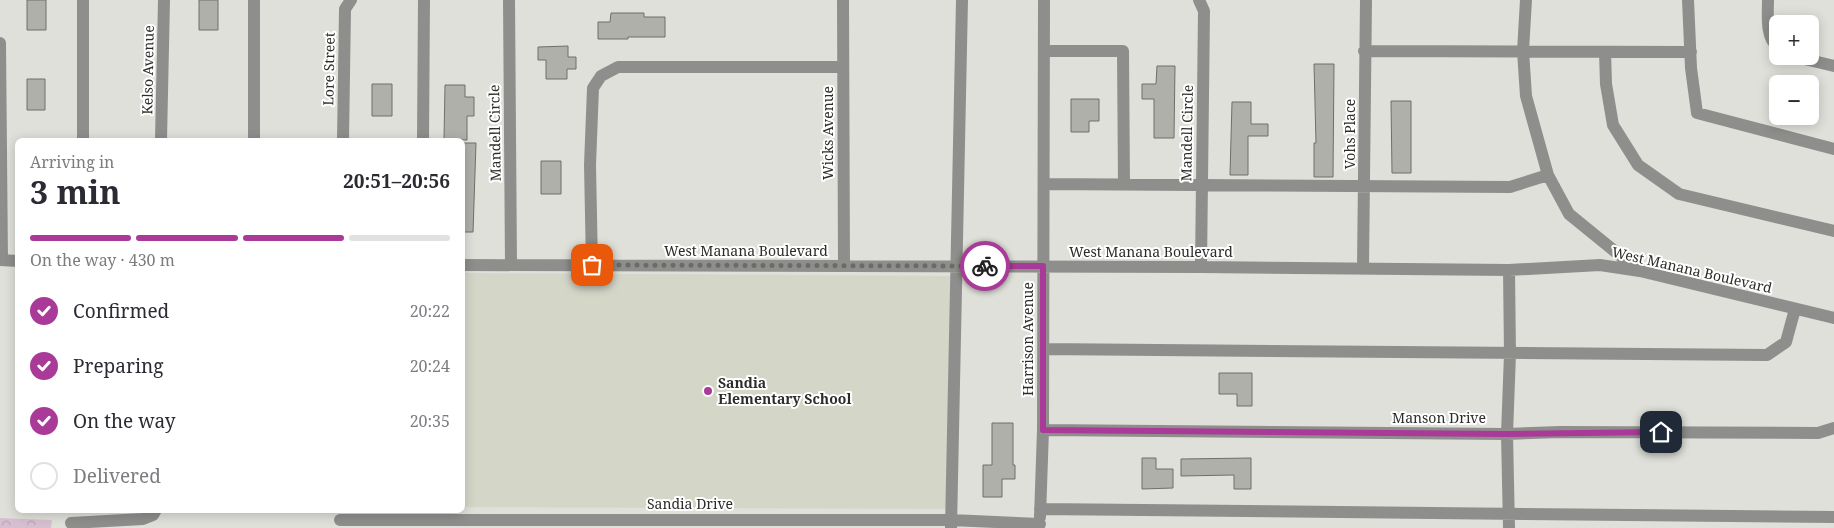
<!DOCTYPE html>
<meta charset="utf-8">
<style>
:root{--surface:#fff;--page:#f2f2f3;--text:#2b2b33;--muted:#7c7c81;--line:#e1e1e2;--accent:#aa3a98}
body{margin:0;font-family:"Noto Serif",serif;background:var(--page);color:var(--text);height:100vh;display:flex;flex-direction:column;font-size:19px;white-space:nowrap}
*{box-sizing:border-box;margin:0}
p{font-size:16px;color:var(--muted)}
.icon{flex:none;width:28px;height:28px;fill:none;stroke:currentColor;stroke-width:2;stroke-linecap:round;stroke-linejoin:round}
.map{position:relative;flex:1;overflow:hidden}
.details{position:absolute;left:15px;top:138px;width:450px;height:375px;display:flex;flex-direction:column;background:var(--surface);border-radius:8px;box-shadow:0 2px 12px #0003}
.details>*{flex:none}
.buttons{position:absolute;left:1769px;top:15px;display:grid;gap:10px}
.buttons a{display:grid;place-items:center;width:50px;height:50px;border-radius:8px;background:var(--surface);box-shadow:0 2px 12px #0003;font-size:25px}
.pin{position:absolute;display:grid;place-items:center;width:42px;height:42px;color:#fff;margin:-21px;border-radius:10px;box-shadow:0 2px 8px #0006}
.courier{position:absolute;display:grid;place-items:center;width:50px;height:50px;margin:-25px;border:4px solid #aa3a98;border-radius:50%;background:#fff;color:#222;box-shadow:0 1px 6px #0007}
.head em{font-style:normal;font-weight:700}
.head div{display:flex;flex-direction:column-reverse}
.head{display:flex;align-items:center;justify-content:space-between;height:85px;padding:0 15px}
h1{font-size:32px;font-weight:700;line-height:38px}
.bar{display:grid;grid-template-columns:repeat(4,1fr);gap:8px 5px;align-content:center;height:60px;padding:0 15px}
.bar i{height:6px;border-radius:4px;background:var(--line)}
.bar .current{background:var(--accent)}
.bar p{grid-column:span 4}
ol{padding:0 15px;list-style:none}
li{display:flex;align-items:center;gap:15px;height:55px}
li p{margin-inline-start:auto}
li .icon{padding:5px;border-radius:50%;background:var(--accent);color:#fff;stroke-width:4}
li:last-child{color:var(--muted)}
li i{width:28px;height:28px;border:2px solid var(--line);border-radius:50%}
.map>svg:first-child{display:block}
</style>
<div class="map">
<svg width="1834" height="528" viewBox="0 0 1834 528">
<defs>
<pattern id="park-crowns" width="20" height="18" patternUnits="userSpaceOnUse" patternTransform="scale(1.25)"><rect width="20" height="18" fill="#d6bfd0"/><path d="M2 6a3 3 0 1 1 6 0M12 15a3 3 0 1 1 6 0" fill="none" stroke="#b8a4b3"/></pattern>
</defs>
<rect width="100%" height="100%" fill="#dfe0d9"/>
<path fill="#d4d7c8" d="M 463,273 L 954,276 L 953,509 L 463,507 Z"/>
<path fill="url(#park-crowns)" d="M 0,518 L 52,520 L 51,528 L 0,528 Z"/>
<path fill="#aeb0a9" stroke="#6e7069" d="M 27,0 L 46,0 L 46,30 L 27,30 Z
M 199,0 L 218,0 L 218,30 L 199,30 Z
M 611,13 L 644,13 L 644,17 L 665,17 L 665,37 L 628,37 L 628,39 L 598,39 L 598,22 L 610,22 Z
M 568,46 L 568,57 L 576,57 L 576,69 L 567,69 L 567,79 L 546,79 L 546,60 L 538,60 L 538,47 Z
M 1314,64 L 1334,64 L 1333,177 L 1314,177 L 1314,143 L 1316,143 Z
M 1157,66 L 1175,66 L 1174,138 L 1154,138 L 1154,99 L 1142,99 L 1142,84 L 1156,84 Z
M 27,79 L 45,79 L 45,110 L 27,110 Z
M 372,84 L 392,84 L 392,116 L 372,116 Z
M 445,85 L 465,85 L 465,97 L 474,97 L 474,116 L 467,116 L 467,140 L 444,140 Z
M 1071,99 L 1099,99 L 1099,121 L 1089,121 L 1089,132 L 1071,132 Z
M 1391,101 L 1411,101 L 1411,173 L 1392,173 Z
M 1232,102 L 1251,102 L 1251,124 L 1268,124 L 1268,136 L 1248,136 L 1248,175 L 1230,175 Z
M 462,143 L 476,143 L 473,232 L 462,232 Z
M 541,161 L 561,161 L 561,194 L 541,194 Z
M 1219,373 L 1252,373 L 1252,406 L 1237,406 L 1237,394 L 1219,394 Z
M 992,423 L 1013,423 L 1013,465 L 1015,465 L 1015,479 L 1002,479 L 1002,497 L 983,497 L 983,465 L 992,465 Z
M 1142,458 L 1156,458 L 1156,469 L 1173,469 L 1173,488 L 1142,489 Z
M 1251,458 L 1251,489 L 1234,489 L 1234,475 L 1181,476 L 1181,459 Z"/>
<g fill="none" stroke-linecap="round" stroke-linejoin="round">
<path stroke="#8e8f8c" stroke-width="12" d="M 83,0 L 83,140
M 254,0 L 254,140
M 509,0 L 511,265
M 843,0 L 844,266
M 1199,0 L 1204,11 L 1201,267
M 1526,0 L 1523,51 L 1526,96 L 1548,175 L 1569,214 L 1639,271
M 1688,0 L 1691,68 L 1697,113 L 1834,149
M 1768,0 C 1768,14 1765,38 1778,47
M 0,43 L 2,260
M 1044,51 L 1123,51 L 1124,185
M 1364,51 L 1691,52
M 1605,52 L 1606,84 L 1613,125 L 1638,165 L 1679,194 L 1834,231
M 1792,56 L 1834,66
M 161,140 L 164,0
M 343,140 L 345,9 L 351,0
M 423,140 L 424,0
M 1044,184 L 1510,187 L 1548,175
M 0,260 L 18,261
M 462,265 L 1201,267 L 1509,270 L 1600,265 L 1640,271 L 1834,318
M 592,265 L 590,165 L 593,88 L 601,76 L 618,67 L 843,67
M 1363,268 L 1366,0
M 1509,270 L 1510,354 L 1507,434 L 1509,528
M 1043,349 L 1767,355 L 1786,342 L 1795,309
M 1043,430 L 1507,434 L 1560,432 L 1818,433 L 1834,428
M 1040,509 L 1834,517
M 1040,517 L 1043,430 L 1044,0
M 340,520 L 951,520 L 1040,524
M 71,523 L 143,519 L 153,515 L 156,510
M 951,528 L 962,0"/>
</g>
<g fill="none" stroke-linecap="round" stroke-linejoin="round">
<path stroke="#6b6b67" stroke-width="5" stroke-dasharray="0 9" d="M 592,265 L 985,266"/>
<path stroke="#aa3a98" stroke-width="6" d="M 985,266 L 1043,266 L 1043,430 L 1506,434 L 1661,432"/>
</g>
<circle fill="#aa3a98" stroke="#fff" stroke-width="2" cx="708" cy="391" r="5"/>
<g text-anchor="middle" stroke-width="4" stroke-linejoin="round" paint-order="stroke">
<g font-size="14" fill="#2c2c29" stroke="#fff">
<text transform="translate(329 69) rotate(-89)" y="5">Lore Street</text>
<text transform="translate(148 70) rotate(-89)" y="5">Kelso Avenue</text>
<text transform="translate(495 133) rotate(-91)" y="5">Mandell Circle</text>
<text transform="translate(828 133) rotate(-90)" y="5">Wicks Avenue</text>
<text transform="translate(1187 133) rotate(-89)" y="5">Mandell Circle</text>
<text transform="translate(1350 134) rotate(-90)" y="5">Vohs Place</text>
<text x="746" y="256">West Manana Boulevard</text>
<text x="1151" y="257">West Manana Boulevard</text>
<text transform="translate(1692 270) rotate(13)" y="5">West Manana Boulevard</text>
<text transform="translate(1028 339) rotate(-90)" y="5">Harrison Avenue</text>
<text x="1439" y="423">Manson Drive</text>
<text x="690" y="509">Sandia Drive</text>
</g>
<g font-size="14" font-weight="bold" fill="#2c2c29" stroke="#fff" text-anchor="start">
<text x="718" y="388">Sandia<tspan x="718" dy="16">Elementary School</tspan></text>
</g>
</g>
</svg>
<div class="buttons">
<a>+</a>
<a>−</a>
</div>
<div class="pin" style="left:592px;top:265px;background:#ea580c"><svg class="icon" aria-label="bag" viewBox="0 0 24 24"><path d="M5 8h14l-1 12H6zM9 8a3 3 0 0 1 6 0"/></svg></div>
<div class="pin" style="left:1661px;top:432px;background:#1f2937"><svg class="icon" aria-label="home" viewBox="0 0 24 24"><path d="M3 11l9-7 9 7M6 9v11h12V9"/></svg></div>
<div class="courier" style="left:985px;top:266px"><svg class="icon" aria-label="bike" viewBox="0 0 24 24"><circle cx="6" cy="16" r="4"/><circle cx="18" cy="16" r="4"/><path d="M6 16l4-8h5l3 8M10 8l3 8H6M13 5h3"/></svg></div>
<section class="details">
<div class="head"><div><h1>3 min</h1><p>Arriving in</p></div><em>20:51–20:56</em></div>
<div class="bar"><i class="current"></i><i class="current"></i><i class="current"></i><i></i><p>On the way · 430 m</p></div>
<ol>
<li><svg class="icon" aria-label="check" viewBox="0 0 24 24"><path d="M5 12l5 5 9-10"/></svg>Confirmed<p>20:22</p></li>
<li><svg class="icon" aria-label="check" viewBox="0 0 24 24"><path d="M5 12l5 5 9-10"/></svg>Preparing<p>20:24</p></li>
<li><svg class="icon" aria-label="check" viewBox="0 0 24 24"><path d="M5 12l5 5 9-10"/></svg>On the way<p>20:35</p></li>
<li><i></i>Delivered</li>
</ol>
</section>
</div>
